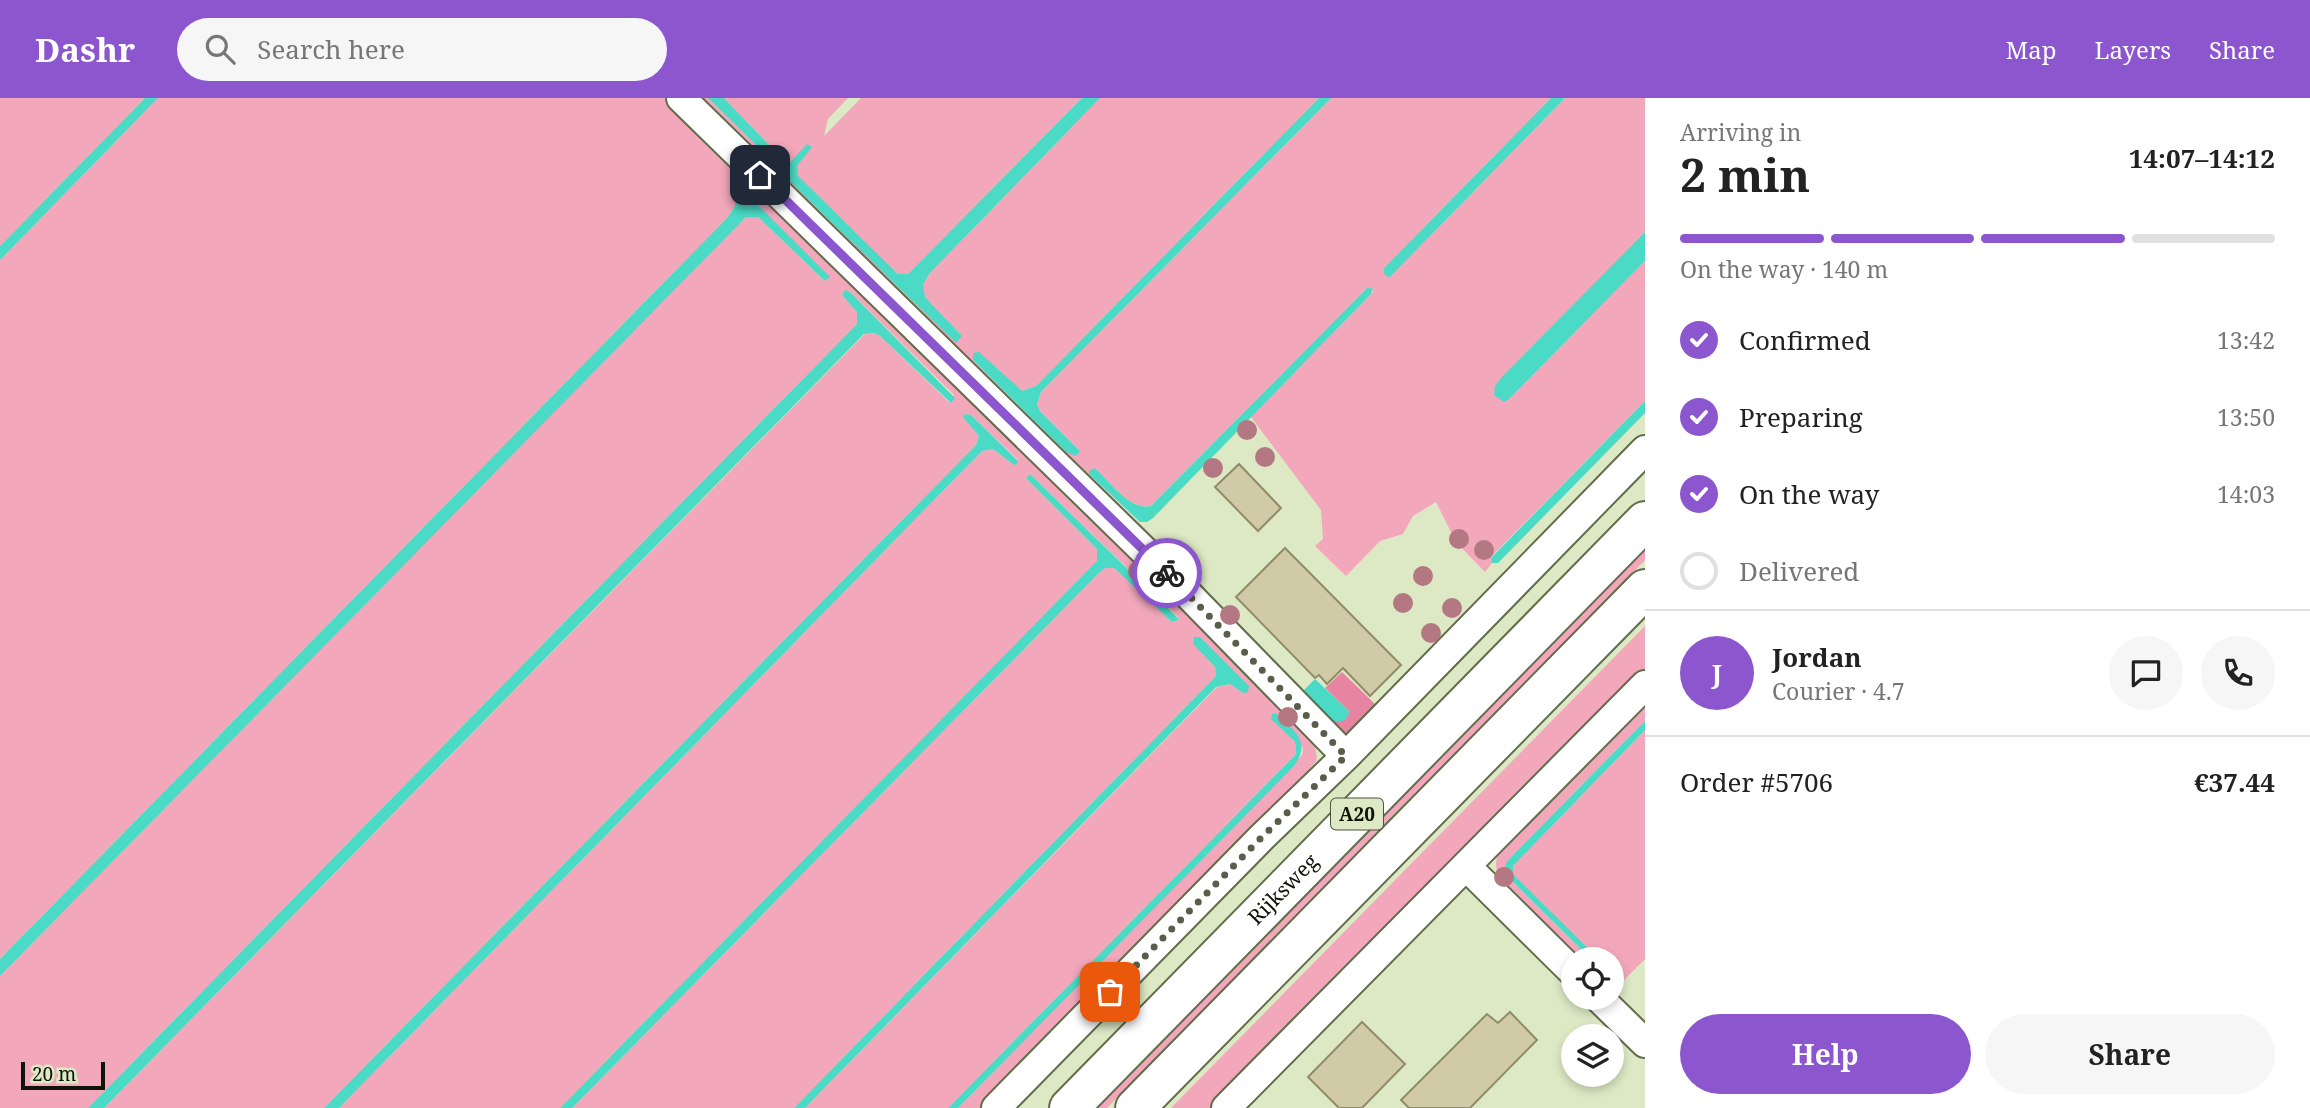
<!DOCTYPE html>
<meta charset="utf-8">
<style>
:root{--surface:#fff;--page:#f6f6f6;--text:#222;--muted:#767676;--line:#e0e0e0;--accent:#8c56ce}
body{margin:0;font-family:"Noto Serif",serif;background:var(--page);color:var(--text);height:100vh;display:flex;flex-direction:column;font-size:26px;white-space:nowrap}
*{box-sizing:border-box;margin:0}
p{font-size:23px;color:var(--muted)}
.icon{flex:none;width:38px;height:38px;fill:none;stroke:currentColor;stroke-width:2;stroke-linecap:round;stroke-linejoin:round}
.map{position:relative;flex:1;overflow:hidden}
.drawer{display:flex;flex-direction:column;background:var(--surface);width:665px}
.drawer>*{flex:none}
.controls{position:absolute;left:1561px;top:849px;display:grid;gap:14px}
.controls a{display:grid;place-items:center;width:63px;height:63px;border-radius:50%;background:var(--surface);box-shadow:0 4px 10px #0003;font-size:35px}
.scale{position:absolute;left:21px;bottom:18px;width:84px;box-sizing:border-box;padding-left:7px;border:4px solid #101307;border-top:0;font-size:19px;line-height:24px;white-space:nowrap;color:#101307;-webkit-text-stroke:5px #dde9c4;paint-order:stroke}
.pin{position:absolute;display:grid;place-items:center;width:60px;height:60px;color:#fff;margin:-30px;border-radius:14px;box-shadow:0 4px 10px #0006}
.courier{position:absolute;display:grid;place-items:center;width:70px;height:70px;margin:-35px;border:5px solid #8c56ce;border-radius:50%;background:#fff;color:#222;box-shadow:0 2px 9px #0007}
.summary em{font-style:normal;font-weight:700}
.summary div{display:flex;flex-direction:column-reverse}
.summary{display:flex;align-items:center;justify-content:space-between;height:119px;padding:0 35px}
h1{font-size:46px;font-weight:700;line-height:52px}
.bar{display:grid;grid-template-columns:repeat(4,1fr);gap:10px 7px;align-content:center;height:84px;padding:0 35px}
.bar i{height:9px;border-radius:5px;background:var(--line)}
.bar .current{background:var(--accent)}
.bar p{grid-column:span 4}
.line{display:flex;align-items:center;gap:18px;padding:0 35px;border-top:2px solid var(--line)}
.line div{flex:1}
.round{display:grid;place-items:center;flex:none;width:74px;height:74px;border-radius:37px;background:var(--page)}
ol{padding:0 35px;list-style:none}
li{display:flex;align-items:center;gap:21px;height:77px}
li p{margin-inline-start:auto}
li .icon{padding:7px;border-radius:50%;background:var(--accent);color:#fff;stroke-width:4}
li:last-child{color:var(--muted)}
li i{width:38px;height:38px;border:4px solid var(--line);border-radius:50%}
.button{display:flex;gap:14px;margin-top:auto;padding:14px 35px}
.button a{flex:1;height:80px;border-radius:42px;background:var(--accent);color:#fff;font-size:28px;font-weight:700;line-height:80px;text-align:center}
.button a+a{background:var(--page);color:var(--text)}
header{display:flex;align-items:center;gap:42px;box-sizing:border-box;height:98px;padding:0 35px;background:var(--accent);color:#fff}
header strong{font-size:33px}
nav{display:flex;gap:38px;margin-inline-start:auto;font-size:24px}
.search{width:490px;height:63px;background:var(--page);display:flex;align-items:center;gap:18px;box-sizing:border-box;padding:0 24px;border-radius:38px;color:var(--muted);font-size:26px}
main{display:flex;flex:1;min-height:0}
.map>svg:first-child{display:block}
</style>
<header>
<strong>Dashr</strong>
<div class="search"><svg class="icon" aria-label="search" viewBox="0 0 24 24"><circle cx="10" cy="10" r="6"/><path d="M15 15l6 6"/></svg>Search here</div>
<nav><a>Map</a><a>Layers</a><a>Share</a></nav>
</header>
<main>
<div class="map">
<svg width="1645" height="1010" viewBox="0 0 1645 1010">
<rect width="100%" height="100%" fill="#dde9c4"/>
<path fill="#f2a7bb" d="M 0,0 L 145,0 L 0,148 Z
M 158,0 L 664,0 L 1314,638 L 1317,662 L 1311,669 L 1313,672 L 981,1010 L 958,1010 L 1302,657 L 1303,650 L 1271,621 L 1295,644 L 1296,656 L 948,1010 L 805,1010 L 1217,589 L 1230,586 L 1243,595 L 1193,546 L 1215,569 L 1216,578 L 794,1010 L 572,1010 L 1098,476 L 1105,470 L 1114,470 L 1172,524 L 1178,522 L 1179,520 L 1030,376 L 1026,380 L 1097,451 L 1098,463 L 560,1010 L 339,1010 L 982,353 L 993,351 L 1014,367 L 1018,362 L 971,317 L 965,316 L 964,319 L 979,338 L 976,347 L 324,1010 L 104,1010 L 865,236 L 874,235 L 880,238 L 950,305 L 954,297 L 850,194 L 845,192 L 842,197 L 857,214 L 857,226 L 88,1010 L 0,1010 L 0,878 L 735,129 L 746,119 L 758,119 L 825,183 L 829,179 L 743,92 L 735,99 L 735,108 L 728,119 L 0,861 L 0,162 Z
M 693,0 L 708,0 L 762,53 L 769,47 L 724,0 L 848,0 L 828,21 L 824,38 L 861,0 L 1082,0 L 908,176 L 898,176 L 797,78 L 797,68 L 811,49 L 783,72 L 956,244 L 961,237 L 925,199 L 922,188 L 929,176 L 1100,0 L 1319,0 L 1036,288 L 1022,293 L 979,255 L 973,256 L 973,262 L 1066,354 L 1080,353 L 1040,313 L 1037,307 L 1041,294 L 1331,0 L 1551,0 L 1384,170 L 1383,174 L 1390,179 L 1565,0 L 1645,0 L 1645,134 L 1495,288 L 1509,301 L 1645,163 L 1645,303 L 1491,459 L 1492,465 L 1485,474 L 1456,444 L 1436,404 L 1413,418 L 1403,436 L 1380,443 L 1346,478 L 1315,448 L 1323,441 L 1321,412 L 1251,319 L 1373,194 L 1373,191 L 1368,189 L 1151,408 C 1130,413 1109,383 1095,370 L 1090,377 L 1205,490 L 1194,493 Z
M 1645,443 L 1645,462 L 1107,1010 L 1088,1010 Z
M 1645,528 L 1645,571 L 1212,1010 L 1171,1010 Z
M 1645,600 L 1645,623 L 1508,762 L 1506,777 L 1591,861 L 1573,861 C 1552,840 1497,797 1496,766 C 1496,761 1498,755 1501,750 Z
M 1645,632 L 1645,861 L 1622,884 L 1612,873 L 1612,861 L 1599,861 L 1513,776 L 1513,768 Z"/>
<path fill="#e684a1" d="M 1342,574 L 1377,608 L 1347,638 L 1331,623 L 1349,613 L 1325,590 Z"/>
<path fill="#4bdac5" d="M 145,0 L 158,0 L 0,162 L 0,148 Z
M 708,0 L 724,0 L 769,47 L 762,53 Z
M 1082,0 L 1100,0 L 929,176 L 923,187 L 925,199 L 962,238 L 956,245 L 782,76 L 783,72 L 807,46 L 812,49 L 797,68 L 798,78 L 898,176 L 908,176 Z
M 1319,0 L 1331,0 L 1041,294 L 1037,307 L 1040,313 L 1080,353 L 1076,358 L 1066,354 L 973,262 L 973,255 L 979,254 L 1022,293 L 1036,288 Z
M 1551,0 L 1565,0 L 1390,179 L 1386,178 L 1383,174 L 1384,170 Z
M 743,92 L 830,179 L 825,183 L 758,119 L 746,119 L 0,878 L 0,861 L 728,119 L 735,108 L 735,99 Z
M 1645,134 L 1645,163 L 1509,301 L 1504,304 L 1494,297 L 1495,288 L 1501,280 Z
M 1368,189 L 1373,191 L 1371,196 L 1153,420 L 1147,424 L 1140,424 L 1090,377 L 1089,373 L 1095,370 C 1109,383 1130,413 1151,408 Z
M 845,192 L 850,194 L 955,300 L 951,305 L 880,238 L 874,235 L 864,236 L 104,1010 L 88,1010 L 857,226 L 857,214 L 842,197 Z
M 1645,303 L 1645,315 L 1498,465 L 1492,465 L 1491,460 Z
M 965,316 L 971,317 L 1018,363 L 1017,366 L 1014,367 L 993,351 L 982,353 L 339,1010 L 324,1010 L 976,347 L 979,338 L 963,319 Z
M 1030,376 L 1179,521 L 1178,522 L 1172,524 L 1114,470 L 1105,470 L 1098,476 L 572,1010 L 560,1010 L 1097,463 L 1097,451 L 1026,380 Z
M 1194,539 L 1200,539 L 1249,588 L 1248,594 L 1243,595 L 1230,586 L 1216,589 L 805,1010 L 794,1010 L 1216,578 L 1215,569 L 1193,546 Z
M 1315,581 L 1349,613 L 1348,619 L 1343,623 L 1331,623 L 1302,594 Z
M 1276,615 C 1294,632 1312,644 1294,668 L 958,1010 L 948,1010 L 1296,656 L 1295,644 L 1271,621 L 1272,616 Z
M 1645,623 L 1645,632 L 1513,768 L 1513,776 L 1599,861 L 1591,861 L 1506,777 L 1505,768 L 1508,762 Z"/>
<path fill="#d0cba6" stroke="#908b68" stroke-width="2" d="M 1239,366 L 1281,410 L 1258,433 L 1215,389 Z
M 1285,450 L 1401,567 L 1370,598 L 1343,570 L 1327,586 L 1319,577 L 1315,580 L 1236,499 Z
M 1510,914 L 1537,942 L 1470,1010 L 1409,1010 L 1401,1002 L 1487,916 L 1498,925 Z
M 1362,924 L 1405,966 L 1362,1010 L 1339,1010 L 1308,979 Z"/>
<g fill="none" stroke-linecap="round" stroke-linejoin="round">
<g stroke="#626c4b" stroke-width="32">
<path id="street" d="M 681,0 L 1176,484 L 1346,658
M 1467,769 L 1573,874
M 1599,900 L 1645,945
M 996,1010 L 1262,739 L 1346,658 L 1645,352
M 1226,1010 L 1645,587"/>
</g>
<g stroke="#626c4b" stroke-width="42">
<g id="highway">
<path id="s1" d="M 1069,1010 L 1645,423"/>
<path d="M 1135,1010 L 1645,491"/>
</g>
</g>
<use href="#street" stroke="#fff" stroke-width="28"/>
<use href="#highway" stroke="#fff" stroke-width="38"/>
</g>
<g fill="#b37881">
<circle cx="1247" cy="332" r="10"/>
<circle cx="1265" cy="359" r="10"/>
<circle cx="1213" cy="370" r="10"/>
<circle cx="1459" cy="441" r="10"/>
<circle cx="1484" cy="452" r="10"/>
<circle cx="1138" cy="473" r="10"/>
<circle cx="1423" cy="478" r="10"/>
<circle cx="1403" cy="505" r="10"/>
<circle cx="1452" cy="510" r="10"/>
<circle cx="1230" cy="517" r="10"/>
<circle cx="1431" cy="535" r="10"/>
<circle cx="1288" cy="619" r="10"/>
<circle cx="1504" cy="779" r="10"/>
</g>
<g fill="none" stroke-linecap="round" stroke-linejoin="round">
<path stroke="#585e49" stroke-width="7" stroke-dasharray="0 12.6" d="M 1110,894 L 1262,739 L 1346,658 L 1167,475"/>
<path stroke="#8c56ce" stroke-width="9" d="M 760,77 L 1167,475"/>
</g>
<g text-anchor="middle" stroke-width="5" stroke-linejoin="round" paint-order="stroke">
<rect fill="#dde9c4" stroke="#4e5340" stroke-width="2" x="1331" y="700.5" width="52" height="31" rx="5"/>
<g font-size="19" font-weight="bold" fill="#101307">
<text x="1357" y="723">A20</text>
</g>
<g font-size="21" fill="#101307" stroke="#dde9c4">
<text dy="7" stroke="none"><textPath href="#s1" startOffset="306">Rijksweg</textPath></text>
</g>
</g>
</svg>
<div class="controls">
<a><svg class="icon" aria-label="locate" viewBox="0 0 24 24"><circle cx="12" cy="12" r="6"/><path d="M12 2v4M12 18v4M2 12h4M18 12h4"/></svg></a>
<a><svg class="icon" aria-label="layers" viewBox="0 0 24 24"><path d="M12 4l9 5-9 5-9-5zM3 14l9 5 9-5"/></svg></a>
</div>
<div class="scale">20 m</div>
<div class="pin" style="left:1110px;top:894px;background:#ea580c"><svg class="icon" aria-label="bag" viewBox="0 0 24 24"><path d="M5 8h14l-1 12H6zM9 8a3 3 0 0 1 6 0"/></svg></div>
<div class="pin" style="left:760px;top:77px;background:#1f2937"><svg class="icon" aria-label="home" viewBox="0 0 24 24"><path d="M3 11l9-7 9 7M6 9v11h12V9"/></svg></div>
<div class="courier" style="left:1167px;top:475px"><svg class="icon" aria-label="bike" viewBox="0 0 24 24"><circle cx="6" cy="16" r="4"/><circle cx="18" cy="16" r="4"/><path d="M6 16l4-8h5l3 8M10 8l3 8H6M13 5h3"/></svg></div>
</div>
<section class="drawer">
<div class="summary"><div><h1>2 min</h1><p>Arriving in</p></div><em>14:07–14:12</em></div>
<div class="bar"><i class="current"></i><i class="current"></i><i class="current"></i><i></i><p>On the way · 140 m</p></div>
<ol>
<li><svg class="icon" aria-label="check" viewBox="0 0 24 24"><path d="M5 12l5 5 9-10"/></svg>Confirmed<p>13:42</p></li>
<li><svg class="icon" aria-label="check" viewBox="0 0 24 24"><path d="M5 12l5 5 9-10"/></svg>Preparing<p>13:50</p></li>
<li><svg class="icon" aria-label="check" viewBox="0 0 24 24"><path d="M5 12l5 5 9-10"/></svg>On the way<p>14:03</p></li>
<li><i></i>Delivered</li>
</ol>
<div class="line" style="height:126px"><b class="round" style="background:var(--accent);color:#fff">J</b><div><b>Jordan</b><p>Courier · 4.7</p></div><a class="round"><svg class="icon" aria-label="chat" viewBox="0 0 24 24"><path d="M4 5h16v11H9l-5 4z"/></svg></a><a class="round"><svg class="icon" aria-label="phone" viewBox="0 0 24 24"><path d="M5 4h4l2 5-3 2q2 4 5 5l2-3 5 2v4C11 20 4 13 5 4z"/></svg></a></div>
<div class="line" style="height:91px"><div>Order #5706</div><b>€37.44</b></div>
<div class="button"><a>Help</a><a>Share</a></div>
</section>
</main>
